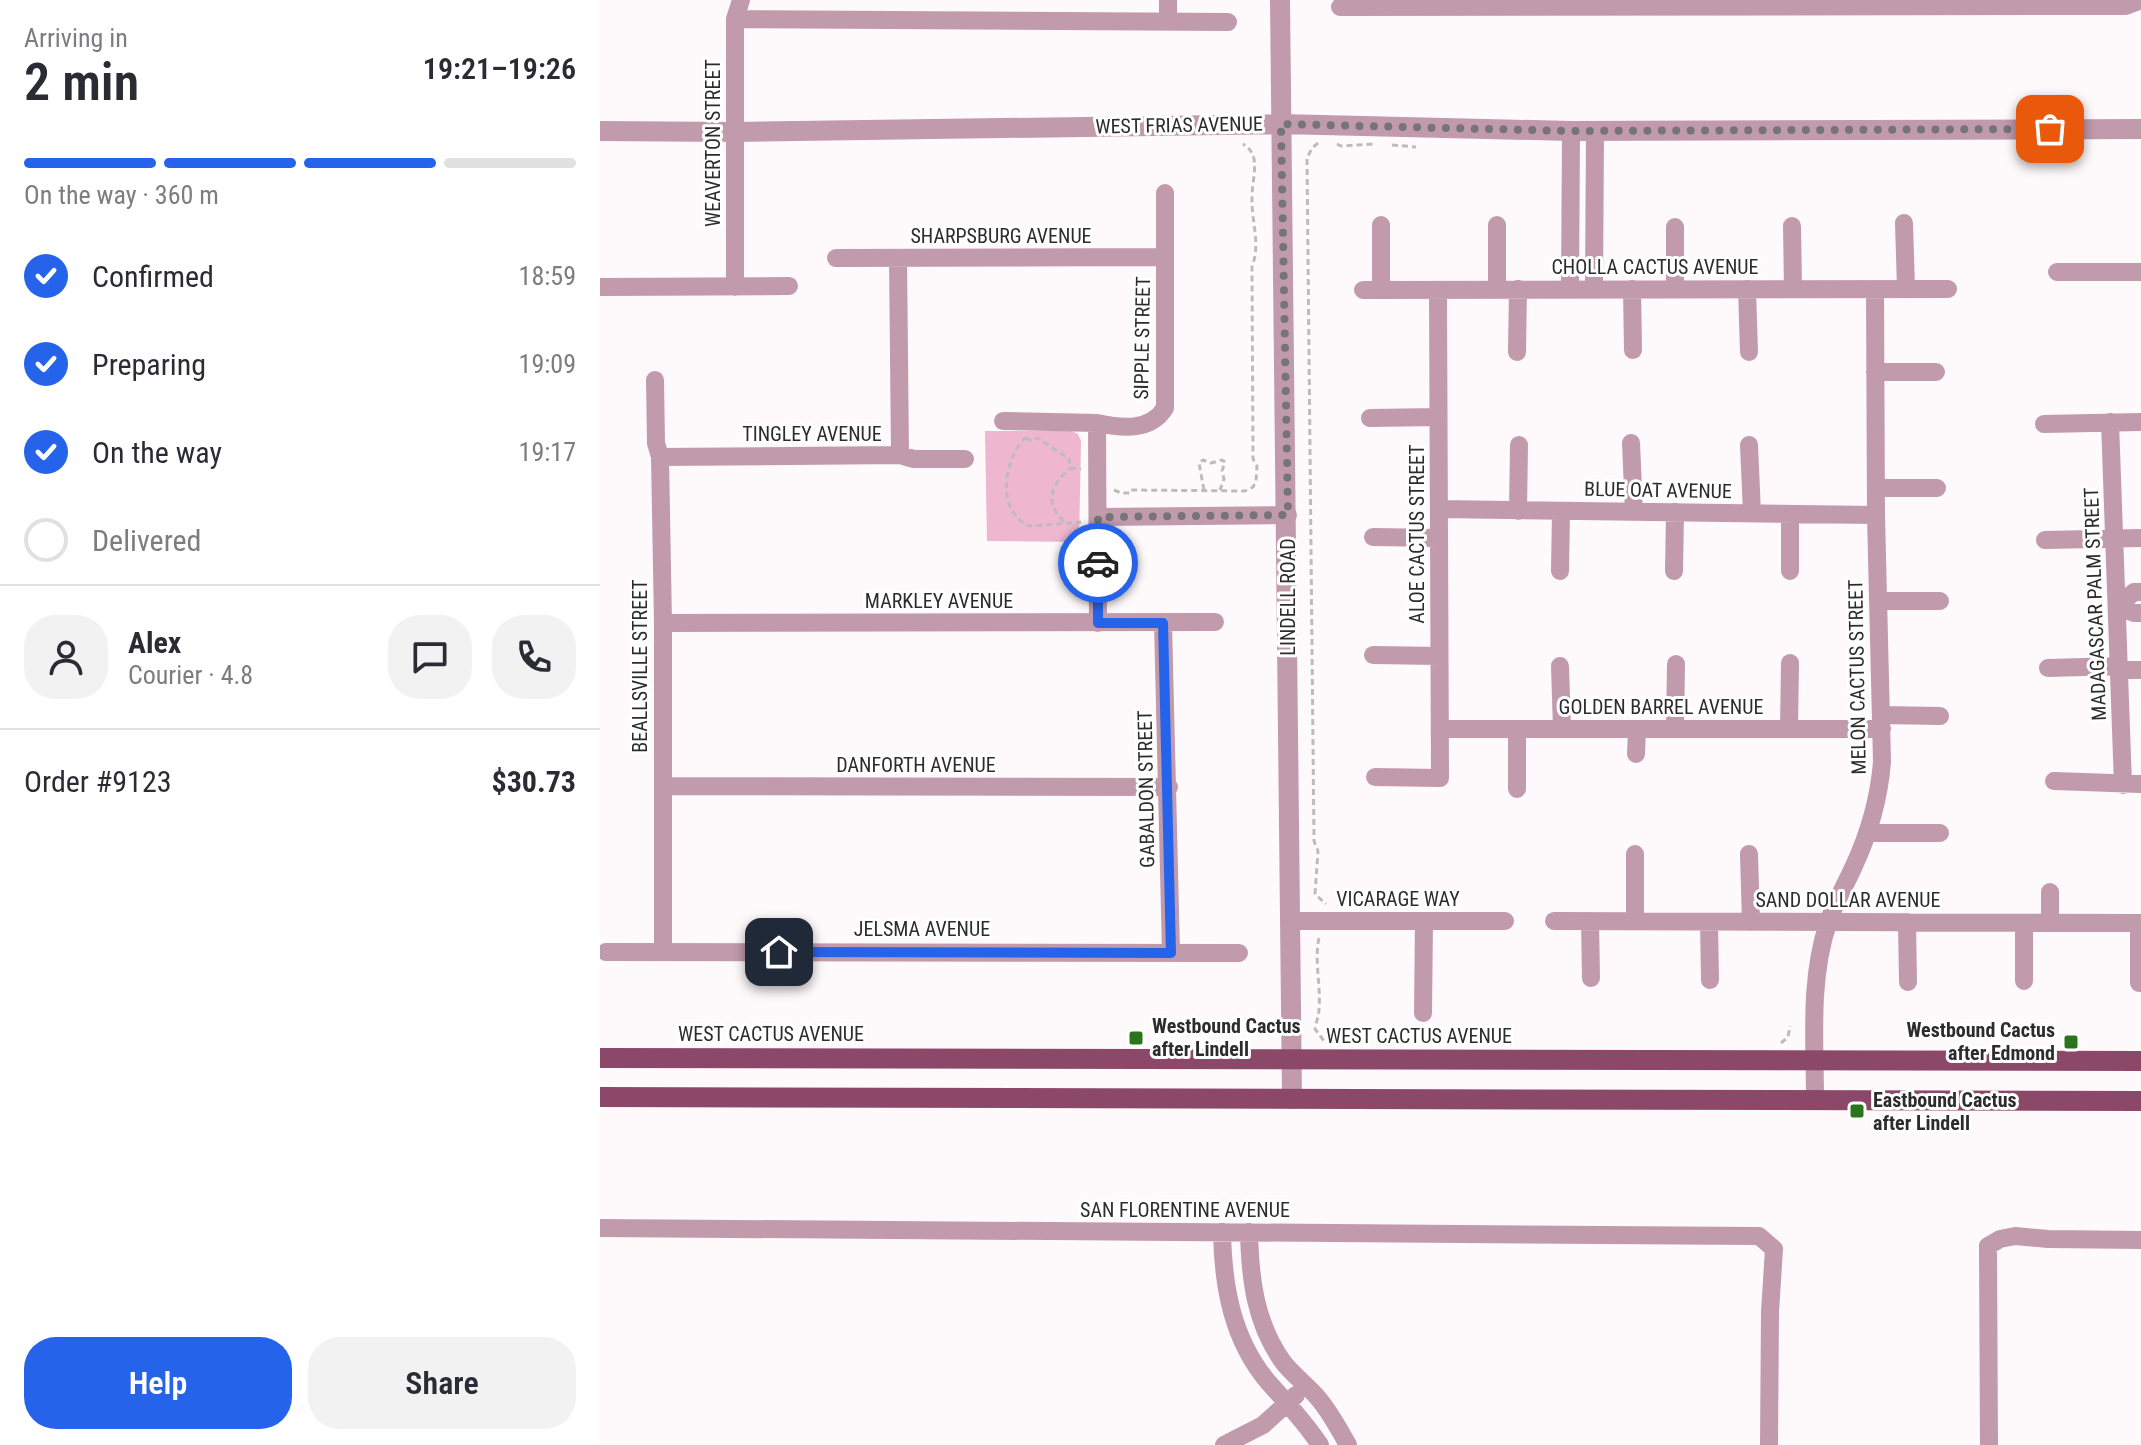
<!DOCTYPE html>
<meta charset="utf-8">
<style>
:root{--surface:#fff;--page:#f2f2f3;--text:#2b2b33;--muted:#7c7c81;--line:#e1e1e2;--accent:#2563eb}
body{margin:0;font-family:"Roboto Condensed",sans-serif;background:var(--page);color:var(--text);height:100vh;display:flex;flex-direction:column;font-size:30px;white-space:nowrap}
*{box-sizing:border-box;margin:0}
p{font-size:26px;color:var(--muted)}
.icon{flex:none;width:44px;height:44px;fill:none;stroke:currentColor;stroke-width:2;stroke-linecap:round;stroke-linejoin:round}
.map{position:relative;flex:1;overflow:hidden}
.drawer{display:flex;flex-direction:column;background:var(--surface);width:600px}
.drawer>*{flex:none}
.pin{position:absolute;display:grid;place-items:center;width:68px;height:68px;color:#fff;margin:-34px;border-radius:16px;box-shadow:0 4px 12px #0006}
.courier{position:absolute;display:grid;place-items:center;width:80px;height:80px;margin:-40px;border:6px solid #2563eb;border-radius:50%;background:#fff;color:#222;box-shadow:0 2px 10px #0007}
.overview em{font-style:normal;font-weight:600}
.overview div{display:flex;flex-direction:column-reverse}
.overview{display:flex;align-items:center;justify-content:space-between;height:136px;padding:0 24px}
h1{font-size:52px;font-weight:600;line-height:60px}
.bar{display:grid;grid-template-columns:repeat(4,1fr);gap:12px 8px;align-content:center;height:96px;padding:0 24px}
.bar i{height:10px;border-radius:6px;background:var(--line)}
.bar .on{background:var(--accent)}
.bar p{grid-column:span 4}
.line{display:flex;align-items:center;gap:20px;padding:0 24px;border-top:2px solid var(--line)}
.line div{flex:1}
.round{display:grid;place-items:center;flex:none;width:84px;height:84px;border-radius:32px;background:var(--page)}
ol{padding:0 24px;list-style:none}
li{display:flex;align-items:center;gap:24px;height:88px}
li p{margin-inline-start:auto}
li .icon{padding:8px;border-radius:50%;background:var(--accent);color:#fff;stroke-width:4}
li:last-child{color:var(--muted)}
li i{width:44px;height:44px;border:4px solid var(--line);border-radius:50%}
.action{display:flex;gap:16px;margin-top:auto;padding:16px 24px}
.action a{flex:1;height:92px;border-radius:32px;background:var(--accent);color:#fff;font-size:32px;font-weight:600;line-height:92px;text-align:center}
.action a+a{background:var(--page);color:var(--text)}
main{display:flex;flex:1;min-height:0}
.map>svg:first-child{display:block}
</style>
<main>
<section class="drawer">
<div class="overview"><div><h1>2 min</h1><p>Arriving in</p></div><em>19:21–19:26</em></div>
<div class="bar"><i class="on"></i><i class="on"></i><i class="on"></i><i></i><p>On the way · 360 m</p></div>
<ol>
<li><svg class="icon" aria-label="check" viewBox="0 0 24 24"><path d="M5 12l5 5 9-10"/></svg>Confirmed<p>18:59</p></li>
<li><svg class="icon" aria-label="check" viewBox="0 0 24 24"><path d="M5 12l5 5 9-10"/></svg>Preparing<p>19:09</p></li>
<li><svg class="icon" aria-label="check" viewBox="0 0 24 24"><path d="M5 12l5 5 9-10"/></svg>On the way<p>19:17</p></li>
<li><i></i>Delivered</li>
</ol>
<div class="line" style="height:144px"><a class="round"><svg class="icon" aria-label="person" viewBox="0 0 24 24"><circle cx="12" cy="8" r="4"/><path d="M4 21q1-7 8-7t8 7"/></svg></a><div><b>Alex</b><p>Courier · 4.8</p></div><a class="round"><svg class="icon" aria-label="chat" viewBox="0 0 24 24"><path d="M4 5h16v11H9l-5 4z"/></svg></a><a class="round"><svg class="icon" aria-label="phone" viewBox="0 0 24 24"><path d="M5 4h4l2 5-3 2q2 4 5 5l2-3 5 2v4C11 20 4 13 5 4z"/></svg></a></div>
<div class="line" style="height:104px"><div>Order #9123</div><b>$30.73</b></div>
<div class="action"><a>Help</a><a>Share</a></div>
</section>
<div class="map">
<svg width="1541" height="1445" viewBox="0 0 1541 1445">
<rect width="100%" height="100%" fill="#fef9fb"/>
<path fill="#eeb7cf" d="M 385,431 L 472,431 L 478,434 L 481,441 L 479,542 L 387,541 Z"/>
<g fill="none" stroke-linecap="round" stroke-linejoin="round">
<path stroke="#bfbbbd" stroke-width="3" stroke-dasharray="6 4" stroke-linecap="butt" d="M 718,143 L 712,148 L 707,158 L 714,841 L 718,851 L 715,894 L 726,904
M 737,144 L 741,146 L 773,144
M 792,145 L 816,147
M 426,437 C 404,458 395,511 429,526 L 481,522
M 426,438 L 432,441 L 438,438 L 469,459 L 470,468 L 481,469
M 514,490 L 521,493 L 530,493 L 531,490 L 645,491 L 653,487 L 656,481 L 657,466 L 653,459 L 652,266 C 661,245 651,220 652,197 C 652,185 656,171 654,159 C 652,151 649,148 643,144
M 604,490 L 599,463 L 603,460 L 611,463 L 622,460 L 625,462 L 622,471 L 624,479 L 620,490
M 464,521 C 443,503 452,484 470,468
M 719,938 C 714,960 721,985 719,1009 C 719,1016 716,1022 715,1029 L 724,1041
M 802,1041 L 834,1041
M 1181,1043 L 1188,1037 L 1190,1026"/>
<path stroke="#c19aab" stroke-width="18" d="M 568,0 L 568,20
M 740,7 L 1526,6 L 1541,0
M 135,19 L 628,22
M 1304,223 L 1306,289
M 781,225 L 781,290
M 897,225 L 897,289
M 1192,226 L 1193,289
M 1075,227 L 1075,289
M 236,258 L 565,257
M 298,258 L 300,455
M 1457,272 L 1541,272
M 0,287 L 189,286
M 135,287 L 135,19 L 141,0
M 970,288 L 971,131
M 994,288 L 995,131
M 1032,289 L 1033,350
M 1147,289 L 1149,352
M 763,290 L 1348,289
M 917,352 L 918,289
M 1275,372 L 1336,372
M 55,380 L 56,443 L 60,457 L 63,623 L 63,952
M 770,418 L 838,417
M 403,421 L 497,423
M 1510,422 L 1523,785
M 1444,424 L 1541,422
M 1031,443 L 1034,512
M 1149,445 L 1152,513
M 60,457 L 300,455 L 314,459 L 365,459
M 1276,488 L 1337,488
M 839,509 L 1276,515
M 918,511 L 919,445
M 1190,514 L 1190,571
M 498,517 L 688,515
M 773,537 L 839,538
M 1445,540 L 1541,538
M 960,571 L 961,511
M 1074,571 L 1075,512
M 1541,592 L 1534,592 L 1518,606 L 1534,613 L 1541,613
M 1278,601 L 1340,601
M 63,623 L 615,622
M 498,623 L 497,423 C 521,428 550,432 565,408 L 565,193
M 563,623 L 571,953
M 773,655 L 839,656
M 960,666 L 962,729
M 1448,668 L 1520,666
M 1520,670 L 1541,670
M 1281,715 L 1340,716
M 840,729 L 1282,729
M 1075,729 L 1076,664
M 1189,729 L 1190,663
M 1036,754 L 1037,729
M 775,777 L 840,778 L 838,290
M 1454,781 L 1541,784
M 63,786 L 569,787
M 917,789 L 917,729
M 1267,833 L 1340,833
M 1035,854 L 1035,921
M 1149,854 L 1151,922
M 1450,892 L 1450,923
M 690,921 L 905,921
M 954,921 L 1541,923
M 990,921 L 991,978
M 1109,922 L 1110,980
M 1307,922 L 1308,982
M 1424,923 L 1424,981
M 1539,923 L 1539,983
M 6,952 L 639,953
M 823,1013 L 824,921
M 1215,1100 C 1215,1041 1209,980 1228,923 C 1234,904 1245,886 1253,868 C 1269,834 1279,799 1282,762 L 1276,515 L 1275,289
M 0,1228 L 1159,1236 L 1174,1249 L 1170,1312 L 1169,1445
M 622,1232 C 623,1286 632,1340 669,1383 C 687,1403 705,1422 720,1445
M 649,1232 C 650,1278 655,1323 683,1362 C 693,1375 707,1385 718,1398 C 730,1412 739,1429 748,1445
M 624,1445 L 663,1425 L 696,1395
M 1389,1445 L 1388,1246 L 1400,1239 L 1415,1236 L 1448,1239 L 1541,1240"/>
<path stroke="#c19aab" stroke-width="20" d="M 680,0 L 692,1099
M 0,131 L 134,132 L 681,124 L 971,131 L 1541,129"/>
<path stroke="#8b4869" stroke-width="20" d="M 0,1058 L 1541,1061
M 0,1097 L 1541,1101"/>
</g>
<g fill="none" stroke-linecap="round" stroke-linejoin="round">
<path stroke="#767474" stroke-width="8" stroke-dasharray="0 14.4" d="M 498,563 L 498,517 L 688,515 L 681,124 L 971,131 L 1450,129"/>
<path stroke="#2563eb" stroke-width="10" d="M 179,952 L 571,953 L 563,623 L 498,623 L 498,563"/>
</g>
<g fill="#29751c" stroke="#fff" stroke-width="3">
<rect x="528" y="1030" width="16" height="16" rx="4"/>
<rect x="1463" y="1034" width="16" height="16" rx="4"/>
<rect x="1249" y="1103" width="16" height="16" rx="4"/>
</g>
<g text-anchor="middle" stroke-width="6" stroke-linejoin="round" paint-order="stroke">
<g font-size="20" fill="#2d2c2c" stroke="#fff">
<text transform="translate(579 125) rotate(-1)" y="7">WEST FRIAS AVENUE</text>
<text transform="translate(113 143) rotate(-90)" y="7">WEAVERTON STREET</text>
<text x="401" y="243">SHARPSBURG AVENUE</text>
<text x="1055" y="274">CHOLLA CACTUS AVENUE</text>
<text transform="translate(542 338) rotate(-89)" y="7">SIPPLE STREET</text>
<text x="212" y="441">TINGLEY AVENUE</text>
<text transform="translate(1058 490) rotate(1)" y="7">BLUE OAT AVENUE</text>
<text transform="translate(817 534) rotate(-90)" y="7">ALOE CACTUS STREET</text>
<text transform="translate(688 597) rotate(-90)" y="7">LINDELL ROAD</text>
<text x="339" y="608">MARKLEY AVENUE</text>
<text transform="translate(1495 604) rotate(-92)" y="7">MADAGASCAR PALM STREET</text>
<text transform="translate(40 666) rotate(-90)" y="7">BEALLSVILLE STREET</text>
<text transform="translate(1257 677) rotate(-91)" y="7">MELON CACTUS STREET</text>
<text x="1061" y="714">GOLDEN BARREL AVENUE</text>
<text x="316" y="772">DANFORTH AVENUE</text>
<text transform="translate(546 789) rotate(-91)" y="7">GABALDON STREET</text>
<text x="798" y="906">VICARAGE WAY</text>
<text x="1248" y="907">SAND DOLLAR AVENUE</text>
<text x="322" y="936">JELSMA AVENUE</text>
<text x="171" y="1041">WEST CACTUS AVENUE</text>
<text x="819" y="1043">WEST CACTUS AVENUE</text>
<text x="585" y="1217">SAN FLORENTINE AVENUE</text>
</g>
<g font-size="20" font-weight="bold" fill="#2d2c2c" stroke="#fff" text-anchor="start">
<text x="552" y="1033">Westbound Cactus<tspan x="552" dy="23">after Lindell</tspan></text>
<text x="1455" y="1037" text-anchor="end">Westbound Cactus<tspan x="1455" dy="23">after Edmond</tspan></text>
<text x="1273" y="1107">Eastbound Cactus<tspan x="1273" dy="23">after Lindell</tspan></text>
</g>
</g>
</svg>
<div class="pin" style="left:1450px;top:129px;background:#ea580c"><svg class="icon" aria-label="bag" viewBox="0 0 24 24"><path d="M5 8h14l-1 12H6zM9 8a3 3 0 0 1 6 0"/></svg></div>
<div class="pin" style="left:179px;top:952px;background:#1f2937"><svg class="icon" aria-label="home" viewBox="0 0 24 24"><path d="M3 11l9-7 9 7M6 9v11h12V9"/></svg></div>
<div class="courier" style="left:498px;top:563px"><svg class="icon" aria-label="car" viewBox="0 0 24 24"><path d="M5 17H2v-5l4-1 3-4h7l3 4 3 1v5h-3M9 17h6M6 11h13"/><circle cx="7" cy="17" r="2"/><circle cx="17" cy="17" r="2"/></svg></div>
</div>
</main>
